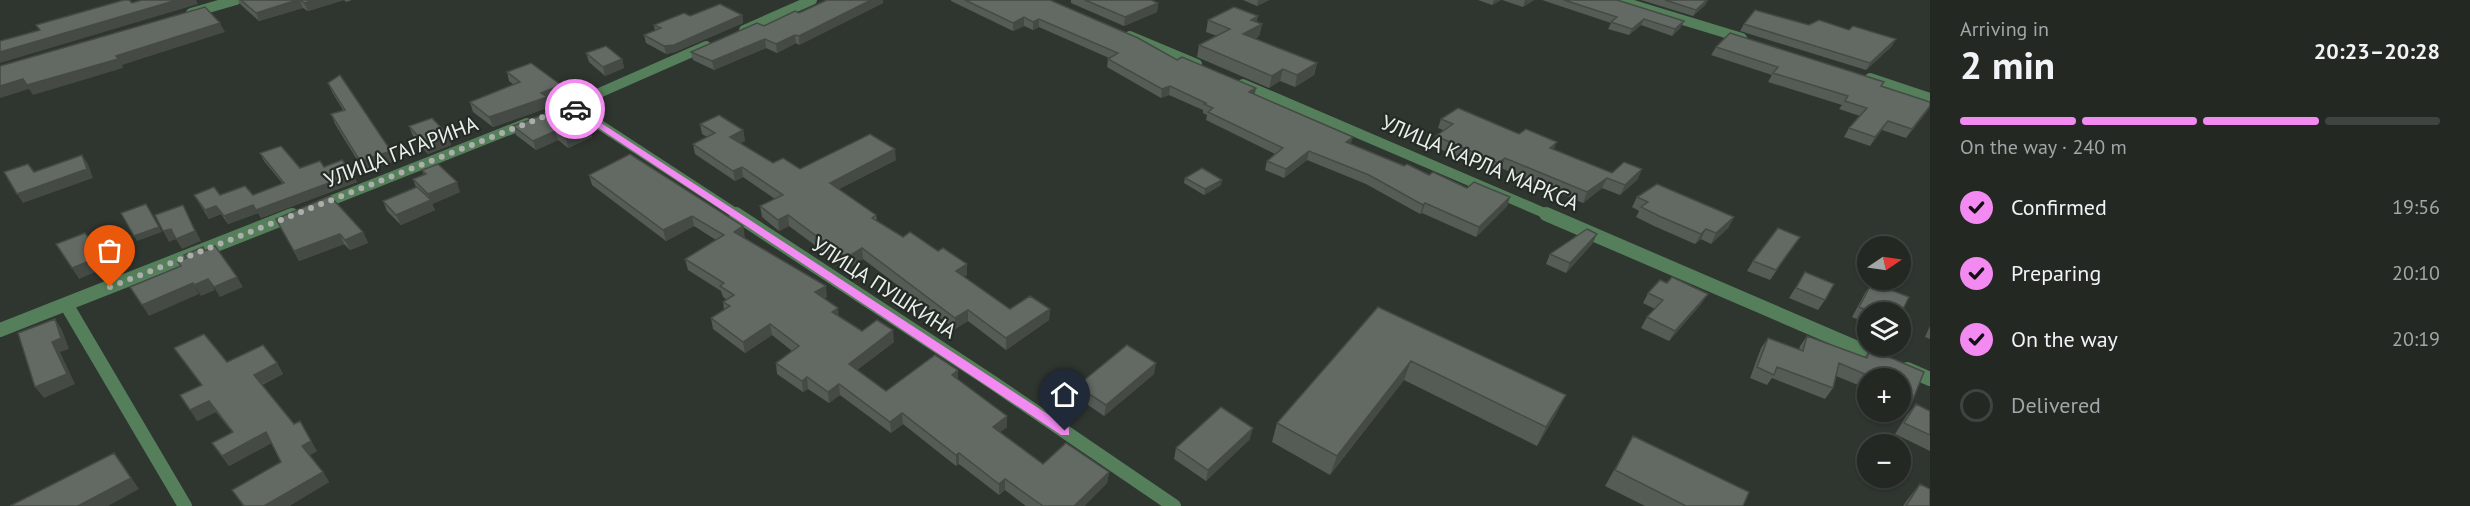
<!DOCTYPE html>
<meta charset="utf-8">
<style>
:root{--surface:#232823;--page:#2b302b;--text:#f1f3f6;--muted:#a3a6a6;--line:#404441;--accent:#f38af1}
body{margin:0;font-family:"PT Sans",sans-serif;background:var(--page);color:var(--text);height:100vh;display:flex;flex-direction:column;font-size:22px;white-space:nowrap}
*{box-sizing:border-box;margin:0}
p{font-size:20px;color:var(--muted)}
.icon{flex:none;width:33px;height:33px;fill:none;stroke:currentColor;stroke-width:2;stroke-linecap:round;stroke-linejoin:round}
.map{position:relative;flex:1;overflow:hidden}
.details{display:flex;flex-direction:column;background:var(--surface);width:540px}
.details>*{flex:none}
.needle{width:39px;rotate:77deg}
.tools{position:absolute;left:1857px;top:236px;display:grid;gap:12px}
.tools a{display:grid;place-items:center;width:54px;height:54px;border-radius:50%;background:var(--surface);box-shadow:0 2px 4px #0004,0 0 0 2px var(--line);font-size:30px}
.pin{position:absolute;display:grid;place-items:center;width:51px;height:51px;color:#fff;margin:-62px -26px;border-radius:50% 50% 50% 0;rotate:-45deg;box-shadow:0 0 6px #0007}
.pin .icon{rotate:45deg}
.courier{position:absolute;display:grid;place-items:center;width:60px;height:60px;margin:-30px;border:4px solid #f38af1;border-radius:50%;background:#fff;color:#222;box-shadow:0 2px 8px #0007}
.headline em{font-style:normal;font-weight:600}
.headline div{display:flex;flex-direction:column-reverse}
.headline{display:flex;align-items:center;justify-content:space-between;height:102px;padding:0 30px}
h1{font-size:39px;font-weight:600;line-height:45px}
.bar{display:grid;grid-template-columns:repeat(4,1fr);gap:9px 6px;align-content:center;height:72px;padding:0 30px}
.bar i{height:8px;border-radius:4px;background:var(--line)}
.bar .current{background:var(--accent)}
.bar p{grid-column:span 4}
ol{padding:0 30px;list-style:none}
li{display:flex;align-items:center;gap:18px;height:66px}
li p{margin-inline-start:auto}
li .icon{padding:6px;border-radius:50%;background:var(--accent);color:#111;stroke-width:4}
li:last-child{color:var(--muted)}
li i{width:33px;height:33px;border:3px solid var(--line);border-radius:50%}
main{display:flex;flex:1;min-height:0}
.map>svg:first-child{display:block}
</style>
<main>
<div class="map">
<svg width="1930" height="506" viewBox="0 0 1930 506">
<rect width="100%" height="100%" fill="#2f352f"/>
<g fill="none" stroke-linecap="round" stroke-linejoin="round">
<path stroke="#547f5a" stroke-width="10" d="M 1617,0 L 1742,38
M 191,13 L 236,0
M 744,30 L 812,0
M 1130,36 L 1197,64
M 1870,78 L 1930,98
M 1243,84 L 1549,215
M 571,106 L 738,215
M 549,115 L 706,46
M 320,205 L 527,123"/>
<path stroke="#547f5a" stroke-width="14" d="M 736,214 L 992,382 L 1174,506
M 1546,214 L 1883,359
M 66,304 L 185,506
M 0,330 L 292,215
M 1907,369 L 1930,379"/>
</g>
<path fill="#555b55" d="M 238,0 L 352,0 L 346,2 L 344,0 L 308,11 L 303,8 L 259,21 L 241,5 Z
M 827,0 L 883,0 L 883,3 L 799,45 L 796,43 L 777,53 L 766,48 L 714,70 L 693,60 L 691,52 L 799,13 Z
M 951,0 L 1050,0 L 1177,60 L 1255,95 L 1351,144 L 1429,175 L 1467,188 L 1510,197 L 1507,206 L 1476,237 L 1422,213 L 1420,214 L 1366,184 L 1307,160 L 1284,178 L 1265,170 L 1267,161 L 1275,154 L 1206,120 L 1207,115 L 1203,113 L 1203,110 L 1169,95 L 1161,98 L 1107,67 L 1108,59 L 1109,58 L 1039,27 L 1033,30 L 1024,26 L 1013,31 L 951,1 Z
M 1071,0 L 1151,0 L 1158,3 L 1157,12 L 1124,26 L 1071,3 Z
M 1243,0 L 1269,0 L 1257,6 Z
M 1478,0 L 1501,0 L 1492,5 Z
M 1502,0 L 1534,0 L 1523,7 Z
M 1542,0 L 1617,0 L 1681,27 L 1672,36 L 1641,25 L 1629,35 L 1608,29 L 1611,23 Z
M 1641,0 L 1708,0 L 1705,5 L 1693,16 Z
M 742,15 L 743,23 L 675,52 L 666,54 L 646,43 L 644,35 L 655,31 L 654,25 L 690,16 Z
M 1258,16 L 1256,22 L 1262,24 L 1259,36 L 1255,39 L 1317,63 L 1314,75 L 1295,87 L 1280,81 L 1269,88 L 1197,57 L 1199,45 L 1217,36 L 1206,32 L 1208,20 Z
M 1744,24 L 1809,25 L 1892,46 L 1866,70 L 1740,31 Z
M 1716,47 L 1881,86 L 1930,107 L 1906,138 L 1882,130 L 1870,146 L 1844,137 L 1849,128 L 1860,116 L 1839,109 L 1842,105 L 1768,82 L 1772,75 L 1711,55 Z
M 586,53 L 622,59 L 624,68 L 605,76 L 589,62 Z
M 507,72 L 561,85 L 563,94 L 548,100 L 550,107 L 493,127 L 473,112 L 470,102 L 514,85 L 509,81 Z
M 328,83 L 395,161 L 364,171 L 335,124 L 331,114 L 343,110 L 332,92 Z
M 561,108 L 592,137 L 568,148 L 558,140 L 536,150 L 516,135 L 513,126 Z
M 1441,119 L 1554,150 L 1612,173 L 1638,179 L 1620,195 L 1602,188 L 1583,203 L 1501,168 L 1495,173 L 1433,146 L 1436,136 L 1443,130 L 1438,128 Z
M 700,124 L 743,130 L 745,141 L 740,143 L 773,163 L 800,169 L 896,160 L 839,189 L 876,215 L 877,221 L 903,237 L 938,251 L 967,264 L 967,275 L 964,277 L 1010,309 L 1050,309 L 1049,320 L 1006,350 L 968,321 L 955,329 L 863,259 L 847,269 L 789,226 L 779,231 L 762,217 L 760,206 L 775,199 L 743,177 L 735,181 L 695,154 L 693,144 L 707,137 L 702,134 Z
M 409,126 L 448,135 L 451,145 L 428,154 L 413,136 Z
M 260,153 L 300,168 L 324,167 L 357,182 L 261,218 L 258,213 L 228,224 L 221,214 L 209,219 L 194,195 L 253,195 L 283,184 L 264,161 Z
M 422,170 L 460,192 L 432,204 L 435,210 L 401,225 L 387,211 L 383,201 L 416,187 L 413,179 L 424,175 Z
M 589,175 L 743,226 L 744,237 L 827,297 L 824,298 L 839,316 L 862,331 L 894,342 L 857,370 L 886,391 L 958,370 L 958,380 L 1007,416 L 1007,427 L 1000,432 L 1043,464 L 1109,472 L 1107,483 L 1084,506 L 1026,506 L 1005,490 L 999,495 L 959,464 L 956,466 L 903,424 L 891,433 L 840,395 L 829,403 L 808,389 L 803,392 L 777,374 L 776,363 L 792,351 L 772,335 L 745,353 L 713,329 L 711,318 L 724,310 L 723,302 L 726,299 L 723,297 L 721,291 L 688,270 L 685,259 L 716,240 L 694,226 L 666,241 L 592,185 Z
M 1185,178 L 1221,185 L 1204,195 L 1184,183 Z
M 1637,197 L 1734,217 L 1728,228 L 1711,244 L 1701,239 L 1695,244 L 1654,226 L 1636,217 L 1639,211 L 1632,207 Z
M 282,229 L 363,232 L 368,243 L 350,250 L 344,244 L 299,261 Z
M 1597,234 L 1592,244 L 1566,273 L 1546,264 L 1550,254 Z
M 1793,247 L 1770,280 L 1747,271 L 1753,261 Z
M 1805,272 L 1825,300 L 1818,310 L 1789,298 Z
M 1667,283 L 1708,294 L 1701,304 L 1669,341 L 1641,328 L 1647,317 L 1655,309 L 1643,303 L 1648,293 Z
M 1872,283 L 1900,312 L 1868,312 L 1868,324 L 1852,317 L 1865,293 Z
M 1378,307 L 1556,414 L 1537,446 L 1404,380 L 1330,475 L 1272,442 L 1277,423 Z
M 1930,326 L 1930,339 L 1925,337 Z
M 1807,336 L 1864,357 L 1870,349 L 1924,372 L 1911,404 L 1903,414 L 1895,411 L 1900,411 L 1900,378 L 1868,378 L 1868,389 L 1836,376 L 1833,388 L 1825,399 L 1772,378 L 1767,385 L 1750,378 L 1761,348 L 1768,338 L 1799,350 L 1800,346 Z
M 174,348 L 227,362 L 277,363 L 283,374 L 262,385 L 317,451 L 310,455 L 323,472 L 329,482 L 289,506 L 243,506 L 232,490 L 281,462 L 271,443 L 229,466 L 212,443 L 232,432 L 216,412 L 197,421 L 201,385 Z
M 1154,374 L 1104,416 L 1075,396 L 1077,386 Z
M 1916,404 L 1930,411 L 1930,451 L 1895,434 L 1907,415 Z
M 1633,436 L 1743,506 L 1645,506 L 1605,486 Z
M 1250,439 L 1206,481 L 1174,459 L 1176,448 Z
M 1920,484 L 1930,506 L 1903,506 L 1907,500 Z"/>
<path fill="#454a45" d="M 177,0 L 196,0 L 198,4 L 0,63 L 0,52 Z
M 297,0 L 300,0 L 303,8 L 259,21 L 256,13 Z
M 314,0 L 344,0 L 308,11 L 304,3 Z
M 871,0 L 883,0 L 883,3 L 799,45 L 799,36 Z
M 1258,0 L 1269,0 L 1257,6 Z
M 1494,0 L 1501,0 L 1492,5 Z
M 1525,0 L 1534,0 L 1523,7 Z
M 1707,0 L 1708,0 L 1705,5 L 1693,16 L 1696,10 Z
M 1158,3 L 1157,12 L 1124,26 L 1125,17 Z
M 742,15 L 743,23 L 675,52 L 666,54 L 664,46 Z
M 1258,16 L 1255,28 L 1251,20 Z
M 1024,17 L 1024,26 L 1013,31 L 1013,23 Z
M 1039,19 L 1039,27 L 1033,30 L 1033,22 Z
M 1644,19 L 1641,25 L 1629,35 L 1632,29 Z
M 1684,21 L 1681,27 L 1672,36 L 1675,29 Z
M 220,23 L 225,32 L 122,65 L 123,68 L 33,95 L 29,89 L 0,98 L 0,86 L 23,79 L 116,56 Z
M 1262,24 L 1259,36 L 1241,46 L 1243,34 Z
M 795,35 L 796,43 L 777,53 L 776,44 Z
M 765,39 L 766,48 L 714,70 L 712,61 Z
M 1896,39 L 1892,46 L 1866,70 L 1870,63 Z
M 622,59 L 624,68 L 605,76 L 603,67 Z
M 1317,63 L 1314,75 L 1295,87 L 1297,75 Z
M 1283,69 L 1280,81 L 1269,88 L 1272,76 Z
M 561,85 L 563,94 L 548,100 L 550,107 L 493,127 L 489,117 L 541,93 Z
M 1170,86 L 1169,95 L 1161,98 L 1162,89 Z
M 1256,88 L 1254,97 L 1249,92 Z
M 1930,106 L 1927,112 L 1906,138 L 1912,129 Z
M 1888,121 L 1882,130 L 1870,146 L 1875,137 Z
M 589,129 L 592,137 L 568,148 L 566,139 Z
M 743,130 L 745,141 L 731,147 L 730,137 Z
M 555,131 L 558,140 L 536,150 L 533,141 Z
M 448,135 L 451,145 L 428,154 L 425,144 Z
M 1353,137 L 1350,146 L 1346,142 Z
M 1557,142 L 1553,151 L 1550,148 Z
M 895,149 L 896,160 L 831,193 L 830,183 Z
M 391,151 L 395,161 L 364,171 L 360,161 Z
M 1309,151 L 1307,160 L 1284,178 L 1286,169 Z
M 82,155 L 88,164 L 93,178 L 23,203 L 17,194 Z
M 1505,158 L 1501,168 L 1495,173 L 1498,163 Z
M 742,167 L 743,177 L 735,181 L 733,171 Z
M 1642,169 L 1638,179 L 1620,195 L 1625,185 Z
M 353,174 L 357,182 L 261,218 L 256,210 Z
M 1607,178 L 1602,188 L 1583,203 L 1587,192 Z
M 1222,180 L 1221,185 L 1204,195 L 1205,189 Z
M 457,182 L 460,192 L 432,204 L 435,210 L 401,225 L 396,215 L 430,201 L 428,194 Z
M 1510,197 L 1507,206 L 1476,237 L 1479,227 Z
M 1425,203 L 1422,213 L 1420,214 L 1423,205 Z
M 146,204 L 162,232 L 137,241 L 134,236 Z
M 183,205 L 201,241 L 182,249 L 176,239 L 169,242 L 163,231 Z
M 253,205 L 258,213 L 228,224 L 224,216 Z
M 216,206 L 221,214 L 209,219 L 205,210 Z
M 788,215 L 789,226 L 779,231 L 778,220 Z
M 692,216 L 694,226 L 666,241 L 663,230 Z
M 1734,217 L 1728,228 L 1711,244 L 1716,233 Z
M 743,226 L 745,237 L 736,242 L 734,232 Z
M 1706,229 L 1701,239 L 1695,244 L 1701,234 Z
M 363,232 L 368,243 L 350,250 L 345,240 Z
M 340,234 L 344,244 L 299,261 L 294,251 Z
M 1597,234 L 1592,244 L 1566,273 L 1570,263 Z
M 862,248 L 863,259 L 847,269 L 846,258 Z
M 102,256 L 109,266 L 79,279 L 72,268 Z
M 967,264 L 967,275 L 956,282 L 956,271 Z
M 237,277 L 243,287 L 220,297 L 214,287 Z
M 208,279 L 215,290 L 201,296 L 194,285 Z
M 193,283 L 199,294 L 149,316 L 142,305 Z
M 826,286 L 827,297 L 816,303 L 815,292 Z
M 1708,294 L 1701,304 L 1669,341 L 1675,331 Z
M 838,308 L 839,319 L 832,312 Z
M 1050,309 L 1049,320 L 1006,350 L 1006,338 Z
M 968,310 L 968,321 L 955,329 L 955,318 Z
M 55,319 L 62,330 L 69,349 L 60,352 L 75,384 L 44,398 L 35,387 L 52,342 Z
M 770,324 L 772,335 L 745,353 L 743,342 Z
M 893,330 L 894,342 L 850,375 L 849,364 Z
M 1411,361 L 1404,380 L 1330,475 L 1337,456 Z
M 277,363 L 283,374 L 260,385 L 254,375 Z
M 1156,363 L 1154,374 L 1104,416 L 1106,405 Z
M 958,370 L 958,381 L 952,375 Z
M 807,377 L 808,389 L 803,392 L 802,381 Z
M 839,384 L 840,395 L 829,403 L 828,392 Z
M 1566,395 L 1556,414 L 1537,446 L 1546,427 Z
M 209,401 L 216,412 L 197,421 L 190,410 Z
M 902,413 L 903,424 L 891,433 L 890,422 Z
M 1007,416 L 1007,427 L 993,438 L 993,427 Z
M 300,421 L 317,451 L 308,456 L 302,446 Z
M 1253,428 L 1250,439 L 1206,481 L 1208,470 Z
M 266,432 L 272,443 L 229,466 L 222,456 Z
M 114,453 L 122,464 L 139,489 L 108,506 L 78,506 Z
M 959,453 L 959,464 L 956,466 L 956,455 Z
M 323,472 L 329,482 L 289,506 L 264,506 Z
M 1109,472 L 1107,483 L 1084,506 L 1074,506 Z
M 1005,479 L 1005,490 L 999,495 L 999,484 Z"/>
<path fill="#636a63" stroke="#454a45" stroke-width="1.5" d="M 124,0 L 129,0 L 132,3 L 142,0 L 177,0 L 0,52 L 0,41 L 40,30 L 36,25 Z
M 241,0 L 297,0 L 256,13 Z
M 301,0 L 314,0 L 304,3 Z
M 827,0 L 871,0 L 799,36 L 795,35 L 776,44 L 765,39 L 712,61 L 691,52 L 757,23 L 764,26 L 795,11 L 799,13 Z
M 965,0 L 1050,0 L 1138,38 L 1177,60 L 1182,57 L 1256,88 L 1249,92 L 1353,137 L 1346,142 L 1404,166 L 1407,164 L 1429,175 L 1433,172 L 1467,188 L 1474,182 L 1510,197 L 1479,227 L 1425,203 L 1423,205 L 1369,175 L 1309,151 L 1286,169 L 1267,161 L 1283,148 L 1208,112 L 1213,108 L 1204,104 L 1206,103 L 1170,86 L 1162,89 L 1108,59 L 1118,53 L 1039,19 L 1033,22 L 1024,17 L 1013,23 Z
M 1085,0 L 1151,0 L 1158,3 L 1125,17 Z
M 1564,0 L 1617,0 L 1684,21 L 1675,29 L 1644,19 L 1632,29 L 1611,22 L 1617,17 Z
M 1665,0 L 1707,0 L 1696,10 Z
M 720,4 L 742,15 L 674,45 L 664,46 L 644,35 L 661,28 L 654,25 L 684,13 L 690,16 Z
M 205,7 L 220,23 L 116,56 L 118,59 L 27,85 L 23,79 L 0,86 L 0,66 Z
M 1234,7 L 1258,16 L 1251,20 L 1262,24 L 1243,34 L 1317,63 L 1297,75 L 1283,69 L 1272,76 L 1199,45 L 1230,29 L 1208,20 Z
M 1755,10 L 1809,25 L 1819,20 L 1849,30 L 1853,26 L 1896,39 L 1870,63 L 1744,24 Z
M 1730,33 L 1884,82 L 1881,86 L 1930,102 L 1930,106 L 1912,129 L 1888,121 L 1875,137 L 1849,128 L 1867,108 L 1845,101 L 1848,96 L 1773,73 L 1778,67 L 1716,47 Z
M 606,46 L 622,59 L 603,67 L 586,53 Z
M 531,63 L 561,85 L 541,93 L 547,97 L 489,117 L 470,102 L 520,82 L 507,72 Z
M 340,75 L 391,151 L 360,161 L 331,114 L 345,110 L 328,83 Z
M 561,108 L 589,129 L 566,139 L 555,131 L 533,141 L 513,126 Z
M 1458,108 L 1519,134 L 1526,129 L 1557,142 L 1550,148 L 1612,173 L 1624,162 L 1642,169 L 1625,185 L 1607,178 L 1587,192 L 1505,158 L 1498,163 L 1436,136 L 1453,124 L 1441,119 Z
M 719,115 L 743,130 L 730,137 L 773,163 L 783,158 L 800,169 L 870,134 L 895,149 L 830,183 L 876,215 L 872,218 L 903,237 L 910,232 L 938,251 L 943,248 L 967,264 L 956,271 L 1010,309 L 1030,296 L 1050,309 L 1006,338 L 968,310 L 955,318 L 862,248 L 846,258 L 788,215 L 778,220 L 760,206 L 783,195 L 742,167 L 733,171 L 693,144 L 715,133 L 700,124 Z
M 432,118 L 448,135 L 425,144 L 409,126 Z
M 281,146 L 300,168 L 320,161 L 324,167 L 342,160 L 353,174 L 256,210 L 253,205 L 224,216 L 216,206 L 205,210 L 194,195 L 214,187 L 220,195 L 245,186 L 253,195 L 284,183 L 260,153 Z
M 630,154 L 743,226 L 734,232 L 826,286 L 815,292 L 838,308 L 832,312 L 862,331 L 877,320 L 893,330 L 849,364 L 886,391 L 935,355 L 958,370 L 952,375 L 1007,416 L 993,427 L 1043,464 L 1066,443 L 1109,472 L 1074,506 L 1043,506 L 1005,479 L 999,484 L 959,453 L 956,455 L 902,413 L 890,422 L 839,384 L 828,392 L 807,377 L 802,381 L 776,363 L 799,346 L 770,324 L 743,342 L 711,318 L 730,306 L 723,302 L 734,295 L 720,286 L 724,283 L 685,259 L 724,235 L 692,216 L 663,230 L 589,175 Z
M 82,155 L 87,169 L 17,194 L 4,172 L 28,164 L 34,172 Z
M 438,164 L 457,182 L 428,194 L 413,179 L 426,174 L 422,170 Z
M 1202,168 L 1222,180 L 1205,189 L 1185,178 Z
M 1657,184 L 1734,217 L 1716,233 L 1706,229 L 1701,234 L 1659,216 L 1641,207 L 1648,202 L 1637,197 Z
M 417,187 L 431,200 L 396,215 L 383,201 Z
M 330,196 L 363,232 L 345,240 L 340,234 L 294,251 L 276,219 Z
M 146,204 L 159,227 L 134,236 L 121,213 Z
M 183,205 L 195,231 L 176,239 L 171,229 L 163,231 L 155,215 Z
M 1778,228 L 1800,237 L 1776,270 L 1753,261 Z
M 1587,229 L 1597,234 L 1570,263 L 1550,254 Z
M 85,233 L 102,256 L 72,268 L 56,244 Z
M 215,246 L 237,277 L 214,287 L 208,279 L 194,285 L 193,283 L 142,305 L 130,287 L 181,266 L 178,262 L 186,258 L 184,255 L 203,247 L 205,251 Z
M 1805,272 L 1834,284 L 1825,300 L 1796,288 Z
M 1672,277 L 1708,294 L 1675,331 L 1647,317 L 1663,300 L 1648,293 L 1660,280 L 1667,283 Z
M 1872,283 L 1909,297 L 1900,315 L 1900,312 L 1872,312 L 1859,307 Z
M 1378,307 L 1566,395 L 1546,427 L 1411,361 L 1337,456 L 1277,423 Z
M 55,319 L 61,338 L 52,342 L 67,374 L 35,387 L 18,333 Z
M 204,334 L 227,362 L 263,345 L 277,363 L 254,375 L 294,424 L 300,421 L 311,441 L 302,446 L 323,472 L 264,506 L 244,506 L 232,490 L 281,462 L 266,432 L 222,456 L 212,443 L 233,432 L 209,401 L 190,410 L 180,395 L 202,385 L 174,348 Z
M 1807,336 L 1867,358 L 1870,349 L 1924,372 L 1911,404 L 1900,399 L 1900,378 L 1874,378 L 1839,363 L 1833,388 L 1777,367 L 1774,375 L 1757,367 L 1768,338 L 1803,351 Z
M 1127,345 L 1156,363 L 1106,405 L 1077,386 Z
M 1916,404 L 1930,411 L 1930,435 L 1904,423 Z
M 1221,407 L 1253,428 L 1208,470 L 1176,448 Z
M 1633,436 L 1749,492 L 1743,506 L 1686,506 L 1615,470 Z
M 114,453 L 131,478 L 78,506 L 10,506 Z
M 1920,484 L 1930,489 L 1930,506 L 1906,506 Z"/>
<path fill="#f38af1" d="M 575,106 L 1069,428 L 1069,435 L 1061,435 L 573,111 Z"/>
<g fill="none" stroke-linecap="round" stroke-linejoin="round">
<path stroke="#aaafaa" stroke-width="6" stroke-dasharray="0 10.8" d="M 110,287 L 571,106 L 575,109"/>
</g>
<g text-anchor="middle" stroke-width="4.5" stroke-linejoin="round" paint-order="stroke">
<g font-size="21" fill="#ecf0ec" stroke="#252b25">
<text transform="translate(401 152) rotate(-21)" y="7">УЛИЦА ГАГАРИНА</text>
<text transform="translate(1480 163) rotate(23)" y="7">УЛИЦА КАРЛА МАРКСА</text>
<text transform="translate(884 288) rotate(33)" y="7">УЛИЦА ПУШКИНА</text>
</g>
</g>
</svg>
<div class="tools">
<a><svg class="needle" viewBox="-14 -14 28 28"><path d="M0-13l5 13h-10z" fill="#e53935"/><path d="M0 13l5-13h-10z" fill="#a3a6a6"/></svg></a>
<a><svg class="icon" aria-label="layers" viewBox="0 0 24 24"><path d="M12 4l9 5-9 5-9-5zM3 14l9 5 9-5"/></svg></a>
<a>+</a>
<a>−</a>
</div>
<div class="pin" style="left:110px;top:287px;background:#ea580c"><svg class="icon" aria-label="bag" viewBox="0 0 24 24"><path d="M5 8h14l-1 12H6zM9 8a3 3 0 0 1 6 0"/></svg></div>
<div class="pin" style="left:1065px;top:431px;background:#1f2937"><svg class="icon" aria-label="home" viewBox="0 0 24 24"><path d="M3 11l9-7 9 7M6 9v11h12V9"/></svg></div>
<div class="courier" style="left:575px;top:109px"><svg class="icon" aria-label="car" viewBox="0 0 24 24"><path d="M5 17H2v-5l4-1 3-4h7l3 4 3 1v5h-3M9 17h6M6 11h13"/><circle cx="7" cy="17" r="2"/><circle cx="17" cy="17" r="2"/></svg></div>
</div>
<section class="details">
<div class="headline"><div><h1>2 min</h1><p>Arriving in</p></div><em>20:23–20:28</em></div>
<div class="bar"><i class="current"></i><i class="current"></i><i class="current"></i><i></i><p>On the way · 240 m</p></div>
<ol>
<li><svg class="icon" aria-label="check" viewBox="0 0 24 24"><path d="M5 12l5 5 9-10"/></svg>Confirmed<p>19:56</p></li>
<li><svg class="icon" aria-label="check" viewBox="0 0 24 24"><path d="M5 12l5 5 9-10"/></svg>Preparing<p>20:10</p></li>
<li><svg class="icon" aria-label="check" viewBox="0 0 24 24"><path d="M5 12l5 5 9-10"/></svg>On the way<p>20:19</p></li>
<li><i></i>Delivered</li>
</ol>
</section>
</main>
